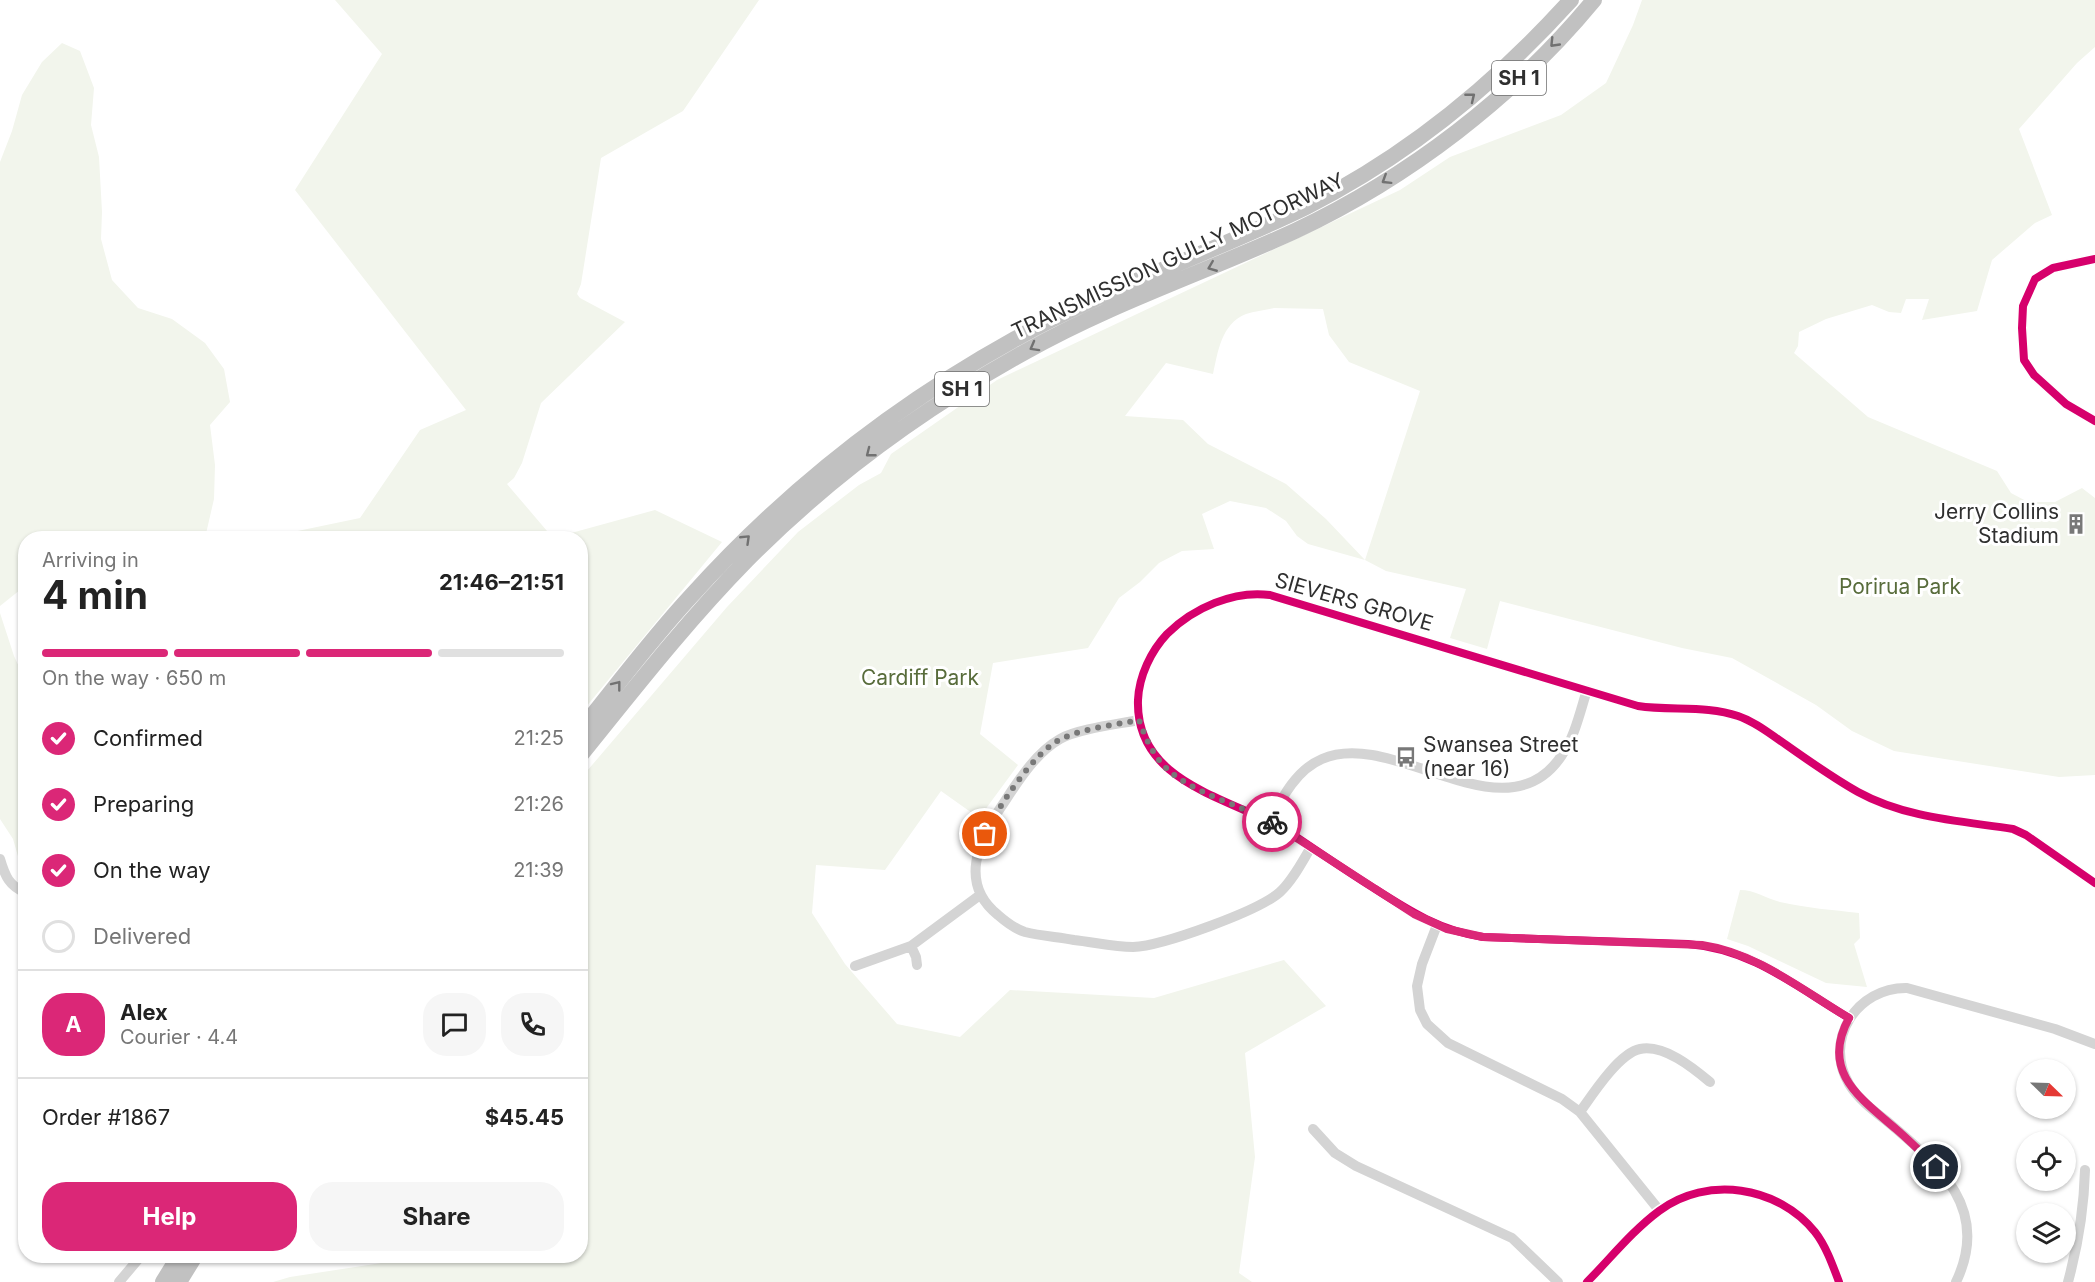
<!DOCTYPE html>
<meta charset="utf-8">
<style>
:root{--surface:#fff;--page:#f6f6f6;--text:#222;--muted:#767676;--line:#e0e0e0;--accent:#db2777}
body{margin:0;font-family:Inter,sans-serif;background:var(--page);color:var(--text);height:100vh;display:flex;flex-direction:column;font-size:22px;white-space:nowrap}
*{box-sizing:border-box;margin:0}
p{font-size:20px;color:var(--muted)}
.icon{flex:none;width:33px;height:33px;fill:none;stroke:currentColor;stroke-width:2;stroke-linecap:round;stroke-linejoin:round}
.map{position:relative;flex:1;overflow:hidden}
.panel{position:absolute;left:18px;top:531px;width:570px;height:732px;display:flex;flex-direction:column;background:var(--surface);border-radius:24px;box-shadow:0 2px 4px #0004}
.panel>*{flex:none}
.needle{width:39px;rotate:113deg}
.buttons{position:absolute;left:2016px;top:1059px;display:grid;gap:12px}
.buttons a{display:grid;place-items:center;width:60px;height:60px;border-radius:50%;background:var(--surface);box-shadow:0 2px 4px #0004;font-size:30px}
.pin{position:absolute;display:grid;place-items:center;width:51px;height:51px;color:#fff;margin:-26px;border:3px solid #fff;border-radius:50%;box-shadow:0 2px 6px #0007}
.courier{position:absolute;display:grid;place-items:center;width:60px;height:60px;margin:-30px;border:4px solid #db2777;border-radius:50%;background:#fff;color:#222;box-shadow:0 2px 8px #0007}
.head em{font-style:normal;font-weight:700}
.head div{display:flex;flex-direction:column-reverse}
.head{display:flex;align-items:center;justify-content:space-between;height:102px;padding:0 24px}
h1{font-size:39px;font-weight:700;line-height:45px}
.bar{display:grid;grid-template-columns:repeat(4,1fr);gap:9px 6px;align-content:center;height:72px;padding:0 24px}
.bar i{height:8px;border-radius:4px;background:var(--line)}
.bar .on{background:var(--accent)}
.bar p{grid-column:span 4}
.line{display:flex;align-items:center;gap:15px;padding:0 24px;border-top:2px solid var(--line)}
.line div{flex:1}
.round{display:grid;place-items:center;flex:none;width:63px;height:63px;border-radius:24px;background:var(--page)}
ol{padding:0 24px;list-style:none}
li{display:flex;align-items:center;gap:18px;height:66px}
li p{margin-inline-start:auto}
li .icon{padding:6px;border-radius:50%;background:var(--accent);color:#fff;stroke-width:4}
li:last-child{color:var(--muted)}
li i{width:33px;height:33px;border:3px solid var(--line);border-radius:50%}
.action{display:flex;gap:12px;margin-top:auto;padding:12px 24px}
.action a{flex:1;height:69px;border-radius:24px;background:var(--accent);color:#fff;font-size:24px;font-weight:700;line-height:69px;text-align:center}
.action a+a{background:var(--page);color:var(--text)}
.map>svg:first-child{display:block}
</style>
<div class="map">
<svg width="2095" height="1282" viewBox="0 0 2095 1282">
<rect width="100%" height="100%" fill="#fff"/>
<path fill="#f2f5ec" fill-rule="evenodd" d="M 335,0 L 759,0 L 683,111 L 601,158 L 581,284 L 577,294 L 580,298 L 625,322 L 541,403 L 522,463 L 514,478 L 507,484 L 553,538 L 655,510 L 722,542 L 581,713 L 580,538 L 264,538 L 360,518 L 420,430 L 466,410 L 295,190 L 382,54 Z
M 1642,0 L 2095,0 L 2095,47 L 2077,63 L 2019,129 L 2052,215 L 2035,223 L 1992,260 L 1977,311 L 1922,320 L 1929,299 L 1906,299 L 1901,313 L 1889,312 L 1872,305 L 1826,319 L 1799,332 L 1798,346 L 1794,353 L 1868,417 L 1997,471 L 2011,493 L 2028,502 L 2055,502 L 2082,488 L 2095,498 L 2095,775 L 2059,777 L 1894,751 L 1852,731 L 1816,705 L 1732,658 L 1682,648 L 1500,601 L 1487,649 L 1450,638 L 1466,589 L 1386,571 L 1365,560 L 1308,544 L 1297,536 L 1286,521 L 1266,508 L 1230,501 L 1202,514 L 1214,549 L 1182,551 L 1159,563 L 1140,582 L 1119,598 L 1088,648 L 993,663 L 980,734 L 1018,765 L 979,818 L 941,791 L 885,870 L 816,865 L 812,913 L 845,964 L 897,1024 L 960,1037 L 1010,990 L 1154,998 L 1284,960 L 1326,1006 L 1245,1053 L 1255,1157 L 1239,1273 L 1252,1282 L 273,1282 L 290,1277 L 401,1260 L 402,1256 L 580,1256 L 581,778 L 727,607 L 798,532 L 859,485 L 881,473 L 891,454 L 997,380 L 1400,190 L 1450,157 L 1561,115 L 1606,83 L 1633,25 ZM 1274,308 L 1323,309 L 1329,335 L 1349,362 L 1420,391 L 1365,560 L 1326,519 L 1286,484 L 1208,444 L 1183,420 L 1125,416 L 1166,363 L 1213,374 C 1218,352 1221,324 1246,314 C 1255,311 1265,310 1274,308 Z
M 62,43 L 80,51 L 94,88 L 91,125 L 99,157 L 102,212 L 101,239 L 112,280 L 138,308 L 172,319 L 205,343 L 224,369 L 230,402 L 210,425 L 215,465 L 214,499 L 205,538 L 26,538 L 25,586 L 0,606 L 0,162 L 12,131 L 22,95 L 42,62 Z
M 0,613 L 14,656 L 21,671 L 25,672 L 25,873 L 22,870 L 13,839 L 0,819 Z
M 1740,890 C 1755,890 1765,898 1780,902 C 1806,908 1833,910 1859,913 L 1860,938 L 1854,944 L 1867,987 L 1826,983 L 1748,946 L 1727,939 Z"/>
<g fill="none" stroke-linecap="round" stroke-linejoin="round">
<path stroke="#d4d4d4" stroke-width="10" d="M 2095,259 L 2053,268 L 2035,279 L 2023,306 L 2022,328 L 2024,360 L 2034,375 L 2066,404 L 2095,421
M 1139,720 C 1119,724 1077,729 1060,739 C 1035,753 1017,783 1001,807 C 978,841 959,884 998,915 C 1006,922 1015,929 1025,932 C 1041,936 1058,937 1074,940 C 1093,942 1114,947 1133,947 C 1162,946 1259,911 1280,892 C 1293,880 1302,862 1311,847
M 1270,821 C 1282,798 1296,770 1322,759 C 1394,727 1506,841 1562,755 C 1575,736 1580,712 1587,690
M 0,859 C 5,876 9,886 26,893
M 1437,925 L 1422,964 L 1417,986 L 1420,1010 L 1427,1024 L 1448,1043 L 1562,1099 L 1580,1112 L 1659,1210
M 911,946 L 916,957 L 917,965
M 855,966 L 911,946 L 980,895
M 1849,1018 C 1795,986 1752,949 1688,944 L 1483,937 C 1440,931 1408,910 1372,887 C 1345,870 1319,852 1292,834 C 1236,798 1135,786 1138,700 C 1139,676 1151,651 1167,634 C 1193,608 1234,590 1270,595 L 1638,706 C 1671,711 1707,705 1738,716 C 1756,722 1770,734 1785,744 C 1809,761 1833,778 1858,792 C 1905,818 1961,821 2013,829 L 2026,835 L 2095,883
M 1580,1112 C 1592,1095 1619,1053 1640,1049 C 1664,1044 1693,1068 1710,1082
M 1313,1129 L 1335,1153 L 1356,1166 L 1512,1238 L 1558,1282
M 119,1282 L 141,1256
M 1587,1282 C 1610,1259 1632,1231 1659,1211 C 1707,1175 1778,1186 1815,1232 C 1826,1246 1833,1266 1839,1282
M 1956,1282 C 1991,1209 1940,1166 1888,1122 C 1874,1111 1858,1099 1849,1084 C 1823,1040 1857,987 1907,988 L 2055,1029 L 2095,1044
M 2068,1282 C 2078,1245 2084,1208 2085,1170"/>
<path stroke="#c1c1c1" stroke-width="16" d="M 580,731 C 617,685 652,638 692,595 C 784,493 894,406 1015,339 C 1108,287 1210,254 1306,207 C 1407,156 1496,83 1571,0
M 580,756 C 634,689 687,621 747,560 C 829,477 924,408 1025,352 C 1112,303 1206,272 1295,231 C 1408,178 1515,96 1594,0
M 163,1282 L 179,1256
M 179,1282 L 195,1256"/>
<g stroke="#fff" stroke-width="11">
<path id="cycleway" d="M 2095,259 L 2053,268 L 2035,279 L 2023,306 L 2022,328 L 2024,360 L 2034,375 L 2066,404 L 2095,421
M 1849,1018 C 1795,986 1752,949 1688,944 L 1483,937 C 1440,931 1408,910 1372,887 C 1345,870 1319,852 1292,834 C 1236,798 1135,786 1138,700 C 1139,676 1151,651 1167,634 C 1193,608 1234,590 1270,595 L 1638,706 C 1671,711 1707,705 1738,716 C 1756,722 1770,734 1785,744 C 1809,761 1833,778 1858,792 C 1905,818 1961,821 2013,829 L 2026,835 L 2095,883
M 1587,1282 C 1610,1259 1632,1231 1659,1211 C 1707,1175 1778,1186 1815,1232 C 1826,1246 1833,1266 1839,1282"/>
</g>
<use href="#cycleway" stroke="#d6006c" stroke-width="8"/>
</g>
<defs><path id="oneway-chevron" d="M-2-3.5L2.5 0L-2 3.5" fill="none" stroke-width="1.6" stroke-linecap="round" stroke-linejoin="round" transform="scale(1.5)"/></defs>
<g stroke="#717171">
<use href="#oneway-chevron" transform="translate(1554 43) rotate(134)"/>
<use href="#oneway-chevron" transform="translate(1471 97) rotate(-39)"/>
<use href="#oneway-chevron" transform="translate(1386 180) rotate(148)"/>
<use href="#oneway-chevron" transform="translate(1212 267) rotate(158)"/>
<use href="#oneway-chevron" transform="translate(1034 347) rotate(151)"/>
<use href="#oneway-chevron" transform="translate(870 453) rotate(142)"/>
<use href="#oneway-chevron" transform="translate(746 539) rotate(-44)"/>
<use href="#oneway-chevron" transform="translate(617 685) rotate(-52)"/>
</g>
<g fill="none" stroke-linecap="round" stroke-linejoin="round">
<path stroke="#787878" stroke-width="6" stroke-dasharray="0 10.8" d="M 985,834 C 998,807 1036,749 1063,738 C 1086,728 1114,725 1139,720 C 1145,737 1153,755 1166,768 C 1192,793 1240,805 1272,822"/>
<path stroke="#db2777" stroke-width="8" d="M 1272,822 L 1414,914 L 1447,929 L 1483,937 L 1702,945 C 1757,953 1802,990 1849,1018 C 1820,1071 1860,1098 1896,1129 C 1910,1141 1923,1154 1936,1167"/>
</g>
<defs>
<g id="building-bare" transform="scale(1.62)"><path d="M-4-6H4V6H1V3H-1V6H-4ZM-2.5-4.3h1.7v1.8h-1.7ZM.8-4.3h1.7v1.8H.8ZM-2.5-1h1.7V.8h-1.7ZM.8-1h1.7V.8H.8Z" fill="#787878" stroke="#fff" stroke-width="2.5" paint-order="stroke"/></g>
<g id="bus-bare" transform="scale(1.62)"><path d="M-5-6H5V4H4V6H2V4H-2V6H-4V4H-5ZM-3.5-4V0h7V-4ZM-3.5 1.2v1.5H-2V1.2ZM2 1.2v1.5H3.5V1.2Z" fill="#787878" stroke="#fff" stroke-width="2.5" paint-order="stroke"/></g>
</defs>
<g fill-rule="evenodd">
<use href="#building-bare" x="2076" y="524"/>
<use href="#bus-bare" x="1406" y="757"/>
</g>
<g text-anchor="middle" stroke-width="6" stroke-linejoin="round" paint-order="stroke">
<g fill="#fff" stroke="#6d6d6d" stroke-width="1.5">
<rect x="1492" y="61" width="54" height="34" rx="4.5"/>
<rect x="935" y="372" width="54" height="34" rx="4.5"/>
</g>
<g font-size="20" font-weight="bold" fill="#2f2f2f">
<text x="1519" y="85">SH 1</text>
<text x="962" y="396">SH 1</text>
</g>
<g font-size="21" fill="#2f2f2f" stroke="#fff">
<text transform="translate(1178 256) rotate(-25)" y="7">TRANSMISSION GULLY MOTORWAY</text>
<text transform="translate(1354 602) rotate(16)" y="7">SIEVERS GROVE</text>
</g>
<g font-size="21" fill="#2f2f2f" stroke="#fff" text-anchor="end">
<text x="2059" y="519">Jerry Collins<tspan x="2059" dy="24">Stadium</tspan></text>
<text x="1423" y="752" text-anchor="start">Swansea Street<tspan x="1423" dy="24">(near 16)</tspan></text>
</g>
<g font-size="21" fill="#586c3b" stroke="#fff">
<text x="1900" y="594">Porirua Park</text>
<text x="920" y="685">Cardiff Park</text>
</g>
</g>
</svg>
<div class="buttons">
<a><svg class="needle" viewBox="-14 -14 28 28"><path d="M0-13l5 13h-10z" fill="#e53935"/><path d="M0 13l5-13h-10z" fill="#767676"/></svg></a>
<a><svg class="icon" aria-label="locate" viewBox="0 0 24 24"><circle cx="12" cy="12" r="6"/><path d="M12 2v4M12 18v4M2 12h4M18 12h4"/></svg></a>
<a><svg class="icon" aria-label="layers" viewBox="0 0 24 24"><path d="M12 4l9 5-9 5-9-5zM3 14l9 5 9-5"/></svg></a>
</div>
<div class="pin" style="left:985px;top:834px;background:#ea580c"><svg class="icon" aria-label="bag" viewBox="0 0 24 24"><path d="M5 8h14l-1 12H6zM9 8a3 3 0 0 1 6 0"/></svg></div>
<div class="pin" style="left:1936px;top:1167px;background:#1f2937"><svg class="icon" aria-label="home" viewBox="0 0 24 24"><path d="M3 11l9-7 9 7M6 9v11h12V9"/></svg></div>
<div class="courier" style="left:1272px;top:822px"><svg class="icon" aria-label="bike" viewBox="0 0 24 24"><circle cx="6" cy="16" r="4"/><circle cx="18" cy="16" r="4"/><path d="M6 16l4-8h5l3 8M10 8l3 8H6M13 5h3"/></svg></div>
<section class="panel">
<div class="head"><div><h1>4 min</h1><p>Arriving in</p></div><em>21:46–21:51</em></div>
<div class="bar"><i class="on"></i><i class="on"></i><i class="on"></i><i></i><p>On the way · 650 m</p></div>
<ol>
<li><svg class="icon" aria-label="check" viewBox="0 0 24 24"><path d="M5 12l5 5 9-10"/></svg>Confirmed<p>21:25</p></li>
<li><svg class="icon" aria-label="check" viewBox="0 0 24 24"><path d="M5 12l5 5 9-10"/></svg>Preparing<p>21:26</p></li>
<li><svg class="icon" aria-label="check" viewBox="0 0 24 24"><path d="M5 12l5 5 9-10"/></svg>On the way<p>21:39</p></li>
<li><i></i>Delivered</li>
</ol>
<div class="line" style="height:108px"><b class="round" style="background:var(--accent);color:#fff">A</b><div><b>Alex</b><p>Courier · 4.4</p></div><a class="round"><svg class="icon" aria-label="chat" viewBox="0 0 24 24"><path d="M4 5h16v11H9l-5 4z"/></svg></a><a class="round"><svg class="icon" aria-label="phone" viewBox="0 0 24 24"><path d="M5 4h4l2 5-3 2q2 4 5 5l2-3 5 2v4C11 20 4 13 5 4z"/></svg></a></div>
<div class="line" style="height:78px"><div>Order #1867</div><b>$45.45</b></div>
<div class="action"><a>Help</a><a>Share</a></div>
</section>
</div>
